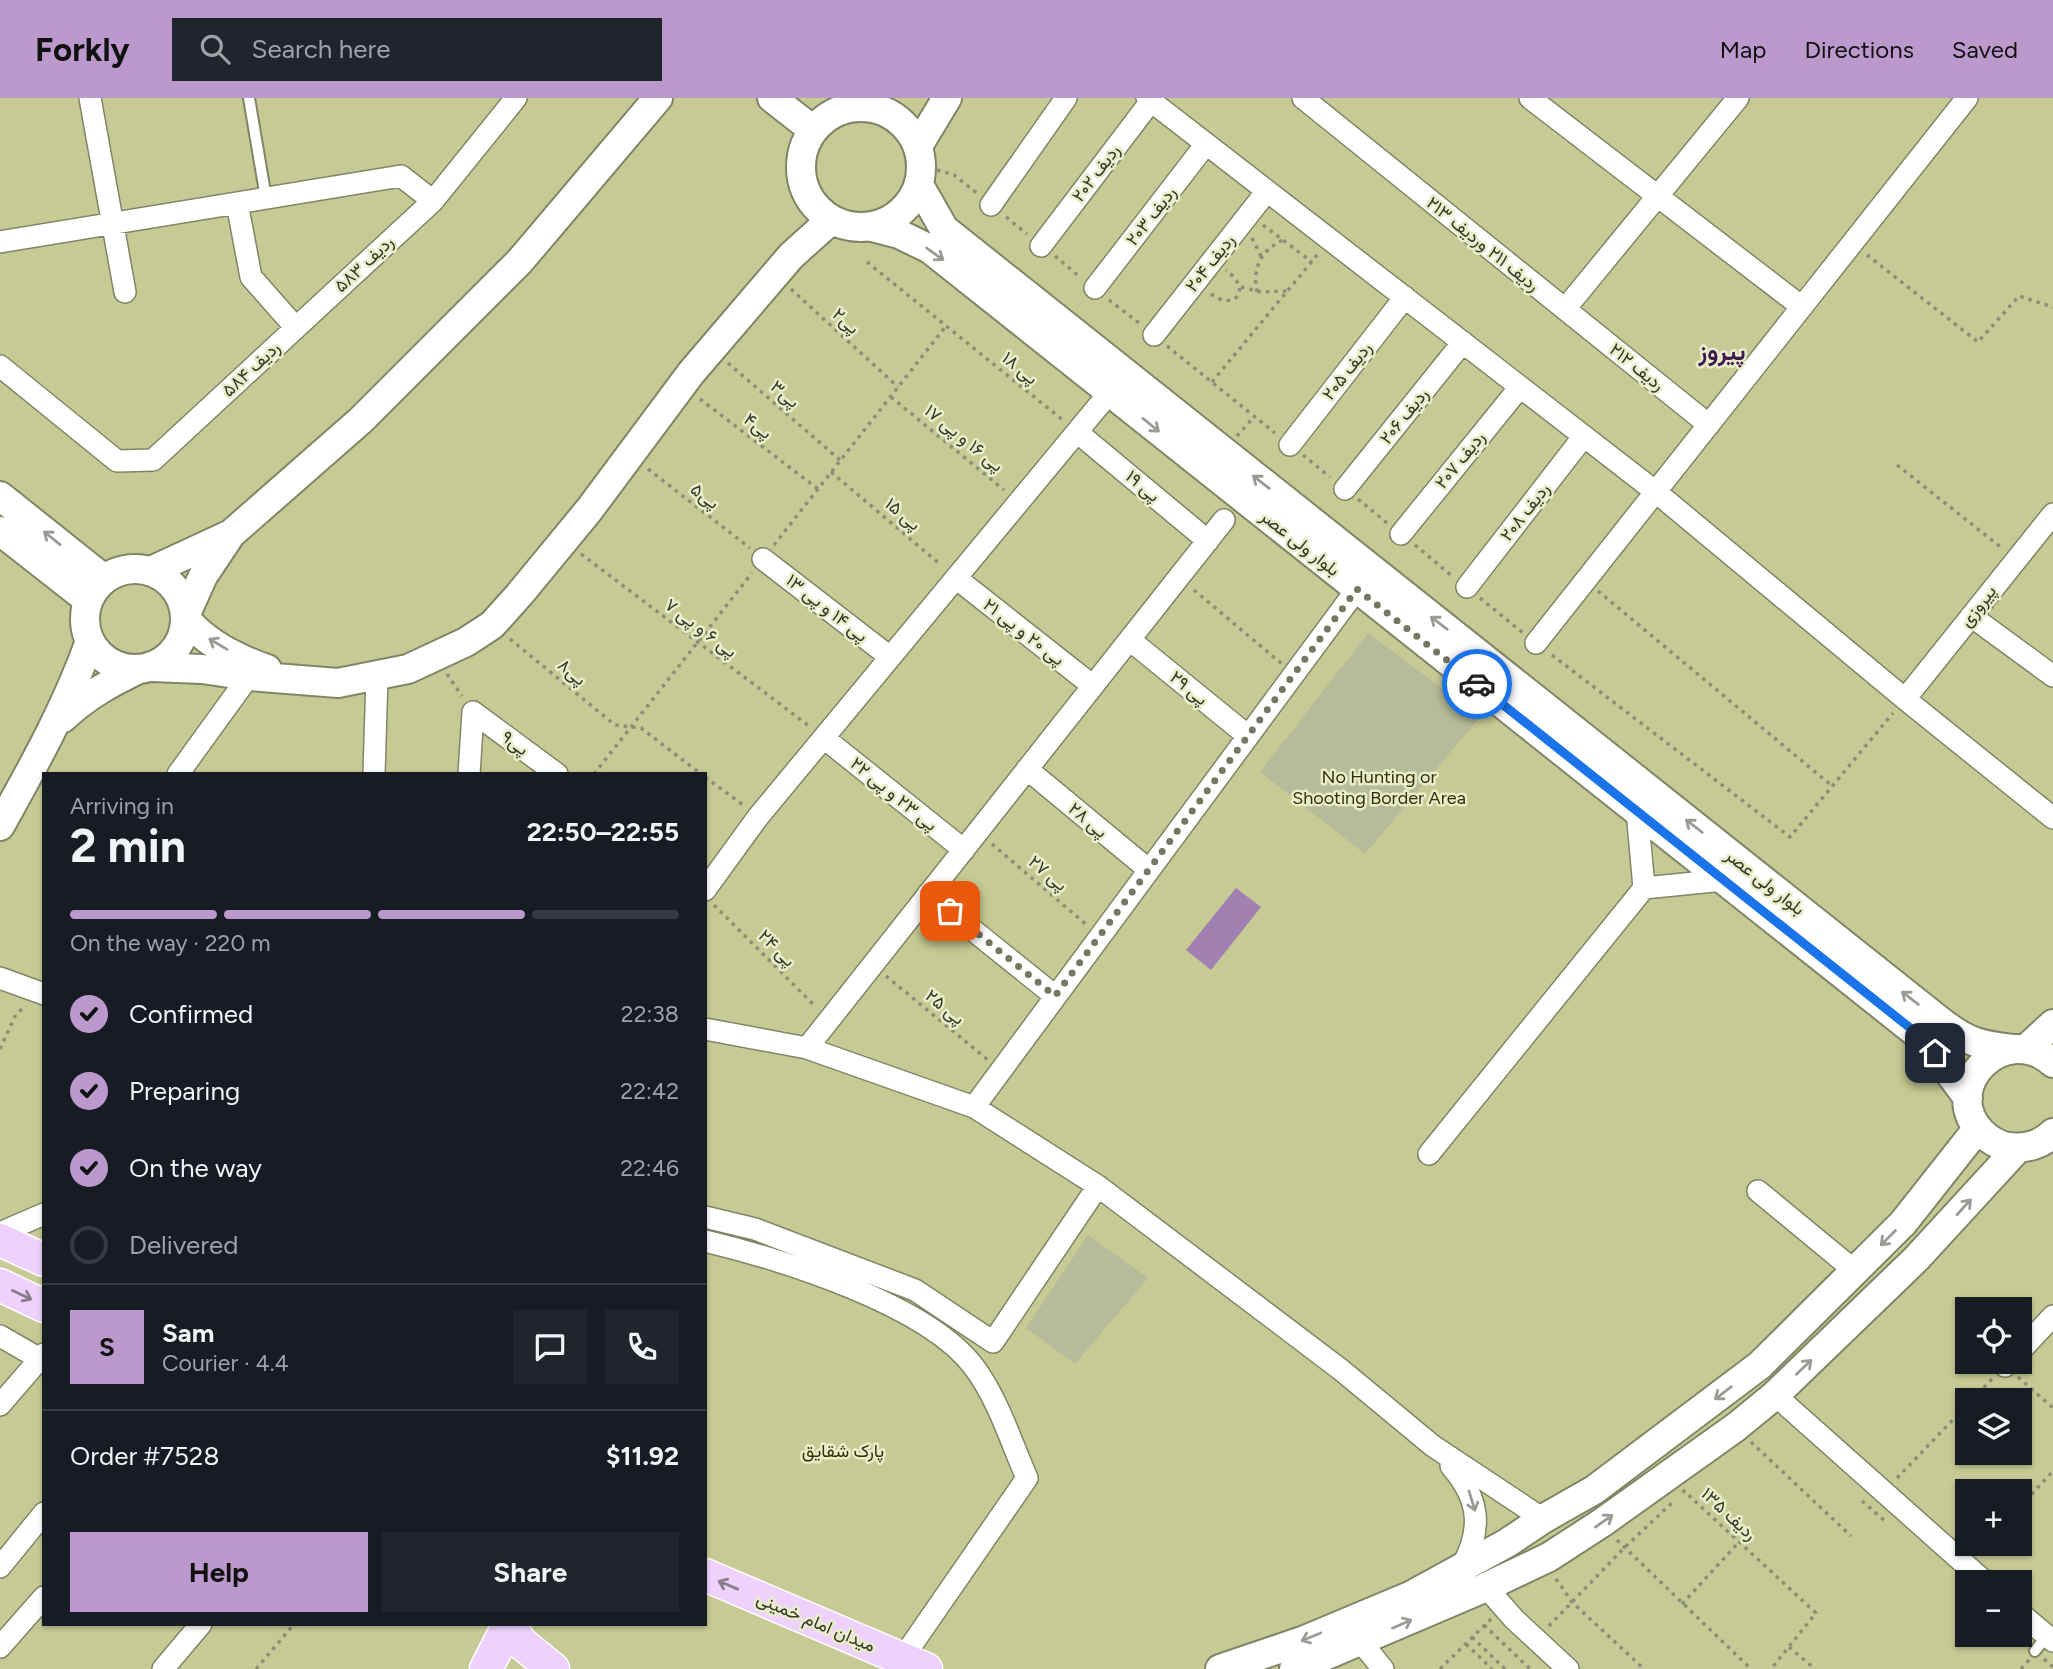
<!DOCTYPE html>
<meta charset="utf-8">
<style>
:root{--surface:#171b24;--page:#20242c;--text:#f1f3f6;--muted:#9ea1a6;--line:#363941;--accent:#bb99cd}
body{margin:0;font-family:Figtree,Vazirmatn,sans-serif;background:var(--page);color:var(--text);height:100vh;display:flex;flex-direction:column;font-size:26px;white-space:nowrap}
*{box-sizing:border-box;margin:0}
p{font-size:23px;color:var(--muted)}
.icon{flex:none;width:38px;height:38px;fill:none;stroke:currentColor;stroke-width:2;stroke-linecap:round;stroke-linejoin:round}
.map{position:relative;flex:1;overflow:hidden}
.side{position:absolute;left:42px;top:674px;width:665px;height:854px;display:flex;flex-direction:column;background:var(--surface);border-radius:0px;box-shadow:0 2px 5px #0004}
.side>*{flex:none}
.tools{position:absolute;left:1955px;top:1199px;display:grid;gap:14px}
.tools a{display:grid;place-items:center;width:77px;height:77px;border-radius:0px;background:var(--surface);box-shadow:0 2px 5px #0004;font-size:35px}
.pin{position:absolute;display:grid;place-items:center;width:60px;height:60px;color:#fff;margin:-30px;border-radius:14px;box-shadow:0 4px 10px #0006}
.courier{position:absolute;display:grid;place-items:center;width:70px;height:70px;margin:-35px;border:5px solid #1a73e8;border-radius:50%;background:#fff;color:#222;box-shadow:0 2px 9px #0007}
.overview em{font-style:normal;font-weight:700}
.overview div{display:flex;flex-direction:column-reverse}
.overview{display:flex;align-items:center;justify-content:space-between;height:119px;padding:0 28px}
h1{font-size:46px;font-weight:700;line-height:52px}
.bar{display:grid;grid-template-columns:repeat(4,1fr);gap:10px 7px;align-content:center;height:84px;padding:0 28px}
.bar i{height:9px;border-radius:5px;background:var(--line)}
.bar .current{background:var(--accent)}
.bar p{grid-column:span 4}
.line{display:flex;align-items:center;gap:18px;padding:0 28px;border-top:2px solid var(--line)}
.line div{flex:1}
.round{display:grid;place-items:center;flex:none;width:74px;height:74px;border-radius:0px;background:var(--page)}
ol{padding:0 28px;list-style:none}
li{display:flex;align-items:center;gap:21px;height:77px}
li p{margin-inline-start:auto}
li .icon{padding:7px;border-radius:50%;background:var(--accent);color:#111;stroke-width:4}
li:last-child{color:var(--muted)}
li i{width:38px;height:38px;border:4px solid var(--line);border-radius:50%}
.action{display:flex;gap:14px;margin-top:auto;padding:14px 28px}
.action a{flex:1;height:80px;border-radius:0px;background:var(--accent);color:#111;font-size:28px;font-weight:700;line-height:80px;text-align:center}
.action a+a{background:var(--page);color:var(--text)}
header{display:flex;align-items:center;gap:42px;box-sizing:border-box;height:98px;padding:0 35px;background:var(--accent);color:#111}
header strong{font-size:33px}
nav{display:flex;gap:38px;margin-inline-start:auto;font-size:24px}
.search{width:490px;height:63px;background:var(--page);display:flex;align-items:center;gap:18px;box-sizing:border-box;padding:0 24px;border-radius:0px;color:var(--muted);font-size:26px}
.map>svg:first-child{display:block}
</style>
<header>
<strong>Forkly</strong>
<div class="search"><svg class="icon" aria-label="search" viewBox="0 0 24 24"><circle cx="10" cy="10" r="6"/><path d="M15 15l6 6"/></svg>Search here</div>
<nav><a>Map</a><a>Directions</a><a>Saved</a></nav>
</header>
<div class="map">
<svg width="2053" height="1571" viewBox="0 0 2053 1571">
<rect width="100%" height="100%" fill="#e9edc9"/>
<path fill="#c6cb95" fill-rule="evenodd" d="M 0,0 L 2053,0 L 2053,1571 L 0,1571 ZM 44,676 L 705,676 L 705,1526 L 44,1526 ZM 1967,1211 L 2020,1211 L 2020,1264 L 1967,1264 ZM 1967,1302 L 2020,1302 L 2020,1354 L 1967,1354 ZM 1967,1393 L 2020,1393 L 2020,1446 L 1967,1446 ZM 1967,1484 L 2020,1484 L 2020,1536 L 1967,1536 Z"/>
<path fill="#a081b1" d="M 1236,790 L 1261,809 L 1211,872 L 1186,852 Z"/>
<path fill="#b7bb99" d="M 1368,535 L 1480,619 L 1365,756 L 1260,674 Z
M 1088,1137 L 1148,1180 L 1075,1266 L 1026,1230 Z"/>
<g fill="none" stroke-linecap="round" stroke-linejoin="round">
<g stroke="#828565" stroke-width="14">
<path id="lane" d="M 249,0 L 266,100
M 2035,1553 L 2047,1538"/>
</g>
<g stroke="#828565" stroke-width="24">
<path id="street" d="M 90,0 L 125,194
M 1147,0 L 1656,394 L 1905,601 L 2053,720
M 1303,0 L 1709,327
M 1530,0 L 1802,209
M 237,105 L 251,179 L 296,230
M 991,107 L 1066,0
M 0,144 L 401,78 L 433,103
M 1041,148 L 1151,3
M 1095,190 L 1206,46
M 1565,211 L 1738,0
M 1154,237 L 1267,93
M 0,268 L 117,363 L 153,362 L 433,103 L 516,0
M 1077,334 L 1208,443
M 1290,347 L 1405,199
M 1345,391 L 1463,244
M 1401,436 L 1520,289
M 763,461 L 890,559
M 956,480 L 1093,588
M 1467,489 L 1584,338
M 1971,518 L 2053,578
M 1130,542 L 1248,638
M 1536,545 L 1967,0
M 1905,601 L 2053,416
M 473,614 L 557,676
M 824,640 L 964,752
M 1027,671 L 1149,772
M 178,676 L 249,578
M 374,676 L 377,579
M 469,676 L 473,614
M 1637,713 L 1644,790
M 705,792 L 758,719 L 1110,294
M 928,796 L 1055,898
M 0,880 L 44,896
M 705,931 L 807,950 L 974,1009 L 1098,1088 L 1340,1271 L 1433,1348 L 1543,1421
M 807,950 L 1224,422
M 974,1009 L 1357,491
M 1429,1056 L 1644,790 L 1724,782
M 1758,1093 L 1855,1173
M 705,1119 L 755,1131 L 915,1192 L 993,1244 L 1098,1088
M 0,1135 L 44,1116
M 705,1143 C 780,1161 927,1206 974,1269 C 998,1301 1011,1344 1027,1380 L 902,1561
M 0,1238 L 40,1261
M 2020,1253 L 2053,1218
M 2005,1268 L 2009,1264
M 1775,1297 L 1985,1484
M 0,1307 L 44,1256
M 1451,1368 C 1480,1401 1483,1432 1461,1470
M 0,1469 L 44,1415
M 1486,1489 L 1514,1521 L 1568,1571
M 2020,1515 L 2053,1543
M 1361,1544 L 1383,1571
M 0,1549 L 44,1499
M 163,1571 L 201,1526"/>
</g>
<g stroke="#828565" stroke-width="32">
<path id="secondary" d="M 772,0 L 813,32
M801 69a60 60 0 1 1 120 0a60 60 0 1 1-120 0Z
M 918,48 L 947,0
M 919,87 L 944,131 L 1940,923 C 1967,944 1979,947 2012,951
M 872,129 L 899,136 L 930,151 L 1924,941 L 1968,1000
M 0,398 L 104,481
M 0,433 L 88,502
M85 521a50 50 0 1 1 100 0a50 50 0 1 1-100 0Z
M 151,473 L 231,436
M 186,516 L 203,478 L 231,436 L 361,322 L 520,163 L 658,0
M 186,521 C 206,545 238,561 267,571
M 152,569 L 202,571 L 249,578 L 338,585 L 408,571 L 466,544 L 492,527 L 519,497 L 589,412 L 691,275 L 791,158 L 831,122
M 63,620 C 86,598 110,585 139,571
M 0,728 C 34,667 67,608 90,543
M 2026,951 L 2053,926
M 2053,965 C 2006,922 1939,987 1980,1033 C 1988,1041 1997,1047 2008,1049 C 2025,1051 2041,1047 2053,1035
M 1220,1571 L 1305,1542 L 1410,1498 L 1507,1445 L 1543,1421 L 1594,1392 L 1760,1267 L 1903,1125 L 1978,1030
M 1294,1571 L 1486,1489 L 1549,1459 L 1603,1424 L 1736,1329 L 1775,1297 L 1916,1161 L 2018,1050"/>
</g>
<g stroke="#fff" stroke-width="35">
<path id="primary" d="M 0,1142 L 44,1162
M 0,1187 L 44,1208
M 705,1477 L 926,1571
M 510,1526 L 520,1544 L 553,1571
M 486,1571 L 509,1526"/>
</g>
<path stroke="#8c8f77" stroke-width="3.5" stroke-dasharray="3.5 5" stroke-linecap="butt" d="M 937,72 L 954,77 L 978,96
M 1006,119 L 1027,136
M 1263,127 L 1312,164
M 1252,140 L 1262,160
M 1867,157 L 1978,244 L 2019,198 L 2053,209
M 1055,158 L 1081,180
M 867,164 L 1064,323
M 1241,189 L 1261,194 L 1287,193
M 791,191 L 898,289
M 1257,194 C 1252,170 1261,152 1283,142
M 1211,196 C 1233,213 1254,193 1226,172
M 1109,202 L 1139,225
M 1167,248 L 1275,335
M 728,265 L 840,362
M 1212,284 L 1318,156
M 891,299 L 1004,392
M 700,301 L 818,391
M 1237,338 L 1254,319
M 1303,357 L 1330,379
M 1897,367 L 2003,451
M 648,371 L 750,450
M 831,374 L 941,467
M 1358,401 L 1387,425
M 774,447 L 946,228
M 1415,447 L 1452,478
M 581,456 L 809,628
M 1194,492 L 1282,566
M 1598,493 L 1832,688
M 1480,500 L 1523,535
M 510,541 L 615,627 L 641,630 L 701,676
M 1552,557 L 1790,739 L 1893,615
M 447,576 L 462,598
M 594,676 L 752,475
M 705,679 L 743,707
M 992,746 L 1088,828
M 714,807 L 815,908
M 886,878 L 988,962
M 0,951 L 16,916 L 26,908
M 2018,1279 L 2053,1310
M 1972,1302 L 1992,1281
M 1751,1344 L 1851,1438
M 1897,1380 L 1967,1307
M 1683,1395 L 1684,1393 L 1816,1515 L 1771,1571
M 1862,1403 L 1885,1423
M 2020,1409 L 2053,1373
M 1617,1442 L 1751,1571
M 1980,1453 L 1987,1446
M 1556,1481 L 1572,1504 L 1644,1571
M 1682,1506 L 1739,1444
M 1484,1527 L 1530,1571
M 1549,1528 L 1624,1450 L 1674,1403
M 1472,1539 L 1505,1571
M 1466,1546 L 1492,1571
M 1789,1549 L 1815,1571
M 2044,1561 L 2053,1569
M 256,1571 L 294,1526
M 1440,1571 L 1491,1521
M 2021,1571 L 2029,1562"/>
<use href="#lane" stroke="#fff" stroke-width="10"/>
<use href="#street" stroke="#fff" stroke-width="21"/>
<use href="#secondary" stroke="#fff" stroke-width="28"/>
<use href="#primary" stroke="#eed2fd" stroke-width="32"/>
</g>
<defs><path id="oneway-shaft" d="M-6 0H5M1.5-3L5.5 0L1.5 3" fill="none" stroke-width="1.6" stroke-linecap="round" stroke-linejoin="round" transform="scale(1.75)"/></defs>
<g stroke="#9a9b94">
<use href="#oneway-shaft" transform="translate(935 156) rotate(35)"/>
<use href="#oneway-shaft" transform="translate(1151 327) rotate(39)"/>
<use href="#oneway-shaft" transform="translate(1261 384) rotate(-142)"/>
<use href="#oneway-shaft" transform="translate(52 440) rotate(-141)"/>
<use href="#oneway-shaft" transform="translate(1439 525) rotate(-142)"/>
<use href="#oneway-shaft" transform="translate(218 546) rotate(-149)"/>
<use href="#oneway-shaft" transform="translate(1694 728) rotate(-142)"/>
<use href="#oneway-shaft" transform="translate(1910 900) rotate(-142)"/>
<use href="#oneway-shaft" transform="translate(1964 1109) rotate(-48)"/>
<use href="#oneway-shaft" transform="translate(1888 1140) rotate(135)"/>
<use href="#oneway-shaft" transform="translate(1804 1269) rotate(-44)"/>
<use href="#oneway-shaft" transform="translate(1723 1295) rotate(143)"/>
<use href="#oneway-shaft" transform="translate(1472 1403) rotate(73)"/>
<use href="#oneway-shaft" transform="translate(1604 1423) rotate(-35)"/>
<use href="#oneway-shaft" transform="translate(1402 1526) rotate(-24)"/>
<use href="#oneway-shaft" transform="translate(1311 1539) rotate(158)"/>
</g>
<g stroke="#887d88">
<use href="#oneway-shaft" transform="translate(22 1197) rotate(25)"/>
<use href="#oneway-shaft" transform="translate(728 1487) rotate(-157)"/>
</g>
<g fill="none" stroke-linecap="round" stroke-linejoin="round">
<path stroke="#747761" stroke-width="7" stroke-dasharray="0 12.6" d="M 950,813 L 1055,898 L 1357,491 L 1477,586"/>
<path stroke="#1a73e8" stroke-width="9" d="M 1477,586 L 1924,941 L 1935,955"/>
</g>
<g text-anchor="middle" stroke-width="5" stroke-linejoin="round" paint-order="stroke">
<g font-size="18" fill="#353729" stroke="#e9edc9">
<text transform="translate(1096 75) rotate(-53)" y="6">ردیف ۲۰۲</text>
<text transform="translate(1151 118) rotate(-52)" y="6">ردیف ۲۰۳</text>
<text transform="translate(1483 146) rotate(39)" y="6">ردیف ۲۱۱ وردیف ۲۱۳</text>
<text transform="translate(1210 165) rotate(-52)" y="6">ردیف ۲۰۴</text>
<text transform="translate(364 166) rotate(-43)" y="6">ردیف ۵۸۳</text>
<text transform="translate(846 223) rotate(42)" y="6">پی۲</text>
<text transform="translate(1637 269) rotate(39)" y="6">ردیف ۲۱۲</text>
<text transform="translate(1020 270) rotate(39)" y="6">پی ۱۸</text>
<text transform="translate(251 271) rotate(-43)" y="6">ردیف ۵۸۴</text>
<text transform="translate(1347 273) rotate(-52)" y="6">ردیف ۲۰۵</text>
<text transform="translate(785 296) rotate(41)" y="6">پی۳</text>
<text transform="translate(1404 318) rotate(-51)" y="6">ردیف ۲۰۶</text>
<text transform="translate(758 328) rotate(38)" y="6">پی۴</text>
<text transform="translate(964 340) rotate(39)" y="6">پی ۱۶ و پی ۱۷</text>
<text transform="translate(1460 362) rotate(-51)" y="6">ردیف ۲۰۷</text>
<text transform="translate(1143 388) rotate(40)" y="6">پی ۱۹</text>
<text transform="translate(705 398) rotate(38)" y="6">پی۵</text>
<text transform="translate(1525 414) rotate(-52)" y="6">ردیف ۲۰۸</text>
<text transform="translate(903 416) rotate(40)" y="6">پی ۱۵</text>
<text transform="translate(1300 445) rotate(38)" y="6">بلوار ولی عصر</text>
<text transform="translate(1978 508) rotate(-52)" y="6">پیروزی</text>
<text transform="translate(827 510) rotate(38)" y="6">پی ۱۴ و پی ۱۳</text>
<text transform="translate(701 530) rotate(37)" y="6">پی ۶ و پی ۷</text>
<text transform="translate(1024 534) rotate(38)" y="6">پی ۲۰ و پی ۲۱</text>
<text transform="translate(572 574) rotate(39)" y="6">پی۸</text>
<text transform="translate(1189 590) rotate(39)" y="6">پی ۲۹</text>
<text transform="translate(515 645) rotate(36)" y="6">پی۹</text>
<text transform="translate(894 696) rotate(39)" y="6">پی ۲۳ و پی ۲۲</text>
<text transform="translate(1088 722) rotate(40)" y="6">پی ۲۸</text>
<text transform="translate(1048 775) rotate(40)" y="6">پی ۲۷</text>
<text transform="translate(1765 784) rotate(38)" y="6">بلوار ولی عصر</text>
<text transform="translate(777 850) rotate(45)" y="6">پی ۲۴</text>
<text transform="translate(945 909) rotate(39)" y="6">پی ۲۵</text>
<text transform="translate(1729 1416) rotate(43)" y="6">ردیف ۱۳۵</text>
<text transform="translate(816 1524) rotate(23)" y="6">میدان امام خمینی</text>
</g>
<g font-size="18" fill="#303203" stroke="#e9edc9">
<text x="1379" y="685">No Hunting or<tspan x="1379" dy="21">Shooting Border Area</tspan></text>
<text x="843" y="1359">پارک شقایق</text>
</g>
<g font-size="24" font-weight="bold" fill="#3e1950" stroke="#e9edc9">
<text x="1722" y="262">پیروز</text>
</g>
</g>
</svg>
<div class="tools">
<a><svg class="icon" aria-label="locate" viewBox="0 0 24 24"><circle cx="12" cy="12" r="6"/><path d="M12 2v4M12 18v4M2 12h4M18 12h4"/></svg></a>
<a><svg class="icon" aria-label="layers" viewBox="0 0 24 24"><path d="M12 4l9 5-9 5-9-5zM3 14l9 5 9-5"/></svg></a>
<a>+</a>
<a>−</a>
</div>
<div class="pin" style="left:950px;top:813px;background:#ea580c"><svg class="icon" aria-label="bag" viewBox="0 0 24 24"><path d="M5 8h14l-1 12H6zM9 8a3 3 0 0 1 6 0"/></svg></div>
<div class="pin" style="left:1935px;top:955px;background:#1f2937"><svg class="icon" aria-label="home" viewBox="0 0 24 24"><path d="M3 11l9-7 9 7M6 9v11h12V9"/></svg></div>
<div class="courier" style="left:1477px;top:586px"><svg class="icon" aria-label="car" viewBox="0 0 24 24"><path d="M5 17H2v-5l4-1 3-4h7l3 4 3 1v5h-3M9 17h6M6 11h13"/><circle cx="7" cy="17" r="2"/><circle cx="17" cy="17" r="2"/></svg></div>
<section class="side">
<div class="overview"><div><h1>2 min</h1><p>Arriving in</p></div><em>22:50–22:55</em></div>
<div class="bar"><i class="current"></i><i class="current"></i><i class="current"></i><i></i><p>On the way · 220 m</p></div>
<ol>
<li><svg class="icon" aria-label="check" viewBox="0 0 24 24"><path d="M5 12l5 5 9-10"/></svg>Confirmed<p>22:38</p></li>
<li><svg class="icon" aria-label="check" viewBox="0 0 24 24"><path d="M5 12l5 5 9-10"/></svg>Preparing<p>22:42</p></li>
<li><svg class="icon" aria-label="check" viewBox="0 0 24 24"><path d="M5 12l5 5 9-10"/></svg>On the way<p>22:46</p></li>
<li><i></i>Delivered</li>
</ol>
<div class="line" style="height:126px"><b class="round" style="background:var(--accent);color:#111">S</b><div><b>Sam</b><p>Courier · 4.4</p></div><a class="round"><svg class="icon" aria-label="chat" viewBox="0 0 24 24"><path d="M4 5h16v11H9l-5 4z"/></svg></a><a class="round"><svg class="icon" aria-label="phone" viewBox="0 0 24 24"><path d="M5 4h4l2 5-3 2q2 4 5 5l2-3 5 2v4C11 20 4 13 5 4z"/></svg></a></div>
<div class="line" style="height:91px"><div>Order #7528</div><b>$11.92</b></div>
<div class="action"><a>Help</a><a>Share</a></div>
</section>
</div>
